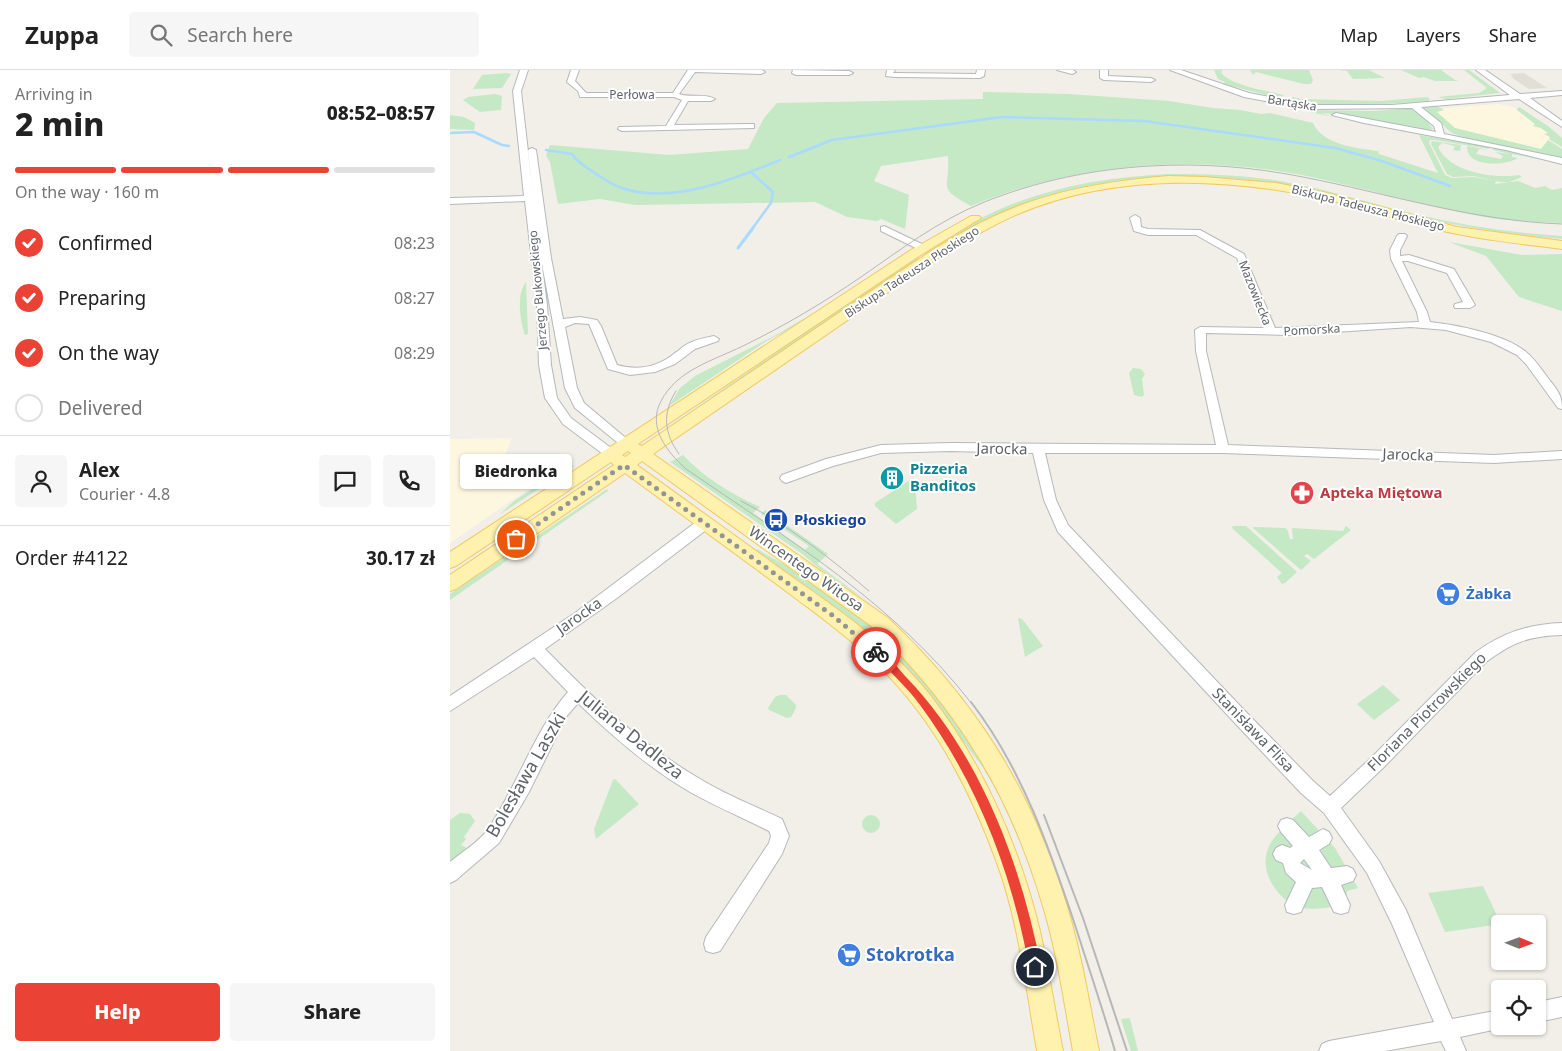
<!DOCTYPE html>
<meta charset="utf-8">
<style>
:root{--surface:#fff;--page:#f6f6f6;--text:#222;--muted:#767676;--line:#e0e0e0;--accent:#ea4335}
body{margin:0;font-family:"Noto Sans",sans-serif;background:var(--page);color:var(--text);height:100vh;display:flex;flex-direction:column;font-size:19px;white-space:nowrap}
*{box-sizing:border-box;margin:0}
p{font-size:16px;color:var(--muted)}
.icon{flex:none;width:28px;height:28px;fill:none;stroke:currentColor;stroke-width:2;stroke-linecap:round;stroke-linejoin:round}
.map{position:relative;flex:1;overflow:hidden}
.side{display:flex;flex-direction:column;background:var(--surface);width:450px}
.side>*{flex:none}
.needle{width:32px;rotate:91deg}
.buttons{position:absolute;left:1041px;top:845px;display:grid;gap:10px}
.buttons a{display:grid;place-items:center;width:55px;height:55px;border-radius:5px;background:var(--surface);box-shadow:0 1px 4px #0004;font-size:25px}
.pin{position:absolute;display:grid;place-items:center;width:42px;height:42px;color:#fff;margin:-21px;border:2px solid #fff;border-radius:50%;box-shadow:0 1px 5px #0007}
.courier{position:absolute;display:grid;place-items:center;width:50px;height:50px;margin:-25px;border:4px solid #ea4335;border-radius:50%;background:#fff;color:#222;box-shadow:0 1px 6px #0007}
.bubble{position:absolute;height:35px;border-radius:5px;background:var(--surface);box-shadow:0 1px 4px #0004;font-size:16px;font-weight:800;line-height:35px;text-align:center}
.summary em{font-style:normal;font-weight:800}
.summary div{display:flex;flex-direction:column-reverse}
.summary{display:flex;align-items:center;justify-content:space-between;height:85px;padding:0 15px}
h1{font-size:32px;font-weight:800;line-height:38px}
.bar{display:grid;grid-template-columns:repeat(4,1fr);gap:8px 5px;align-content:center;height:60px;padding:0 15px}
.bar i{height:6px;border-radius:4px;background:var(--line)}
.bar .selected{background:var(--accent)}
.bar p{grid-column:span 4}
.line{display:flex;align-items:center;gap:12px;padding:0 15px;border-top:1px solid var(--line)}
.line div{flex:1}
.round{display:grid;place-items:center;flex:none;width:52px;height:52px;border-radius:5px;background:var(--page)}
ol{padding:0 15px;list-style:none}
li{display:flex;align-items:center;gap:15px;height:55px}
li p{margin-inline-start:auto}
li .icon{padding:5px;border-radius:50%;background:var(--accent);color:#fff;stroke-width:4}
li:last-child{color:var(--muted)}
li i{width:28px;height:28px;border:2px solid var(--line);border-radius:50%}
.button{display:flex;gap:10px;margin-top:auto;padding:10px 15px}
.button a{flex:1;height:58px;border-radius:5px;background:var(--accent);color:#fff;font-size:20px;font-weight:800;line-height:58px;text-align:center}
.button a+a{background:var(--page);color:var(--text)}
header{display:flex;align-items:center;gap:30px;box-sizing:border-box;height:70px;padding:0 25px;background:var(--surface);border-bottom:1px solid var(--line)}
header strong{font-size:24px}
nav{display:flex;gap:28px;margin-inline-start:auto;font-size:18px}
.search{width:350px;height:45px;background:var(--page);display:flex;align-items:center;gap:12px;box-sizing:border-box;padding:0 18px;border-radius:5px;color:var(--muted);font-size:19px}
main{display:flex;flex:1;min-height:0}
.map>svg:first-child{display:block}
</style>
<header>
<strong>Zuppa</strong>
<div class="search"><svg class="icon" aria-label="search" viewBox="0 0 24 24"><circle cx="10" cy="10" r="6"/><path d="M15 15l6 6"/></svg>Search here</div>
<nav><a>Map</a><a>Layers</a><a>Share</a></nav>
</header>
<main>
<section class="side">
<div class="summary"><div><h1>2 min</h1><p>Arriving in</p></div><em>08:52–08:57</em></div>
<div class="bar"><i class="selected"></i><i class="selected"></i><i class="selected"></i><i></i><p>On the way · 160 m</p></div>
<ol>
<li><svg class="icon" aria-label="check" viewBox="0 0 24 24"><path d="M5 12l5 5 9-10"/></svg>Confirmed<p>08:23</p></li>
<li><svg class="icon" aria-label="check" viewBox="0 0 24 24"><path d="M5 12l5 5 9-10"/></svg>Preparing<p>08:27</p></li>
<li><svg class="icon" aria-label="check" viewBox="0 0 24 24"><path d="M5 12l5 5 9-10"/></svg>On the way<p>08:29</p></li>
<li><i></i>Delivered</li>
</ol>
<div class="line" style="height:90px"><a class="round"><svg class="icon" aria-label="person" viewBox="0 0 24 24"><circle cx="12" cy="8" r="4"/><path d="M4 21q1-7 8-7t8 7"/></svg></a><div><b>Alex</b><p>Courier · 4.8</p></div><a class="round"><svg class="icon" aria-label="chat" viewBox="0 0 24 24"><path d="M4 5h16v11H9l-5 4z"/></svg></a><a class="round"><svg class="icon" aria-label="phone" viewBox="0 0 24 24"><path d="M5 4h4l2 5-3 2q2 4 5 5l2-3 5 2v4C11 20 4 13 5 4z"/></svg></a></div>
<div class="line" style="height:65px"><div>Order #4122</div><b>30.17 zł</b></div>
<div class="button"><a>Help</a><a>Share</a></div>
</section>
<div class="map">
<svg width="1112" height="981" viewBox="0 0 1112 981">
<rect width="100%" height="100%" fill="#f1efe8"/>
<path fill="#fef7e0" d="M 1048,34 L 1063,37 L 1103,67 L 1092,80 L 1004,58 L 982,39 Z
M 62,368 L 55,385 L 97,406 L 0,473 L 0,369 Z"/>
<path fill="#e1ded6" d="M 1074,3 L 1097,18 L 1079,19 L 1061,7 L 1063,6 L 1060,4 Z"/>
<path fill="#c5e8c5" d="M 764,0 L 773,0 L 771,2 C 778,15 818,21 834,25 L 828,28 L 774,14 L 775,12 L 768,9 Z
M 796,0 L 859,0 L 863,10 L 861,14 L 854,14 L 806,2 L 803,5 L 800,0 Z
M 888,0 L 919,0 L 935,8 L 903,9 L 897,1 Z
M 951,0 L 991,0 L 1005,10 L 1009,11 L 985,11 L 974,7 L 969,8 Z
M 1014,0 L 1019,0 L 1050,23 L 996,29 L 988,27 L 1029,23 L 1037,18 Z
M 57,3 L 61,4 L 52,18 L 23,19 L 32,5 Z
M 533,22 L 618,24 L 719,31 L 763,38 L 790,40 L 811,44 L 820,43 L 863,53 C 873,75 906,78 928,81 L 929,84 L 988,103 L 969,65 L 1039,77 L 1039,79 L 985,70 L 980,70 L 979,73 L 995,105 L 1002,108 L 1024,107 L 1046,111 L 1045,114 L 1068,111 L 1085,118 L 1095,116 L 1102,120 L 1112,118 L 1112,153 C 1084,152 1056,151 1029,146 C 970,135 911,117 852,105 C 742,84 625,93 521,136 C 486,117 500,120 498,86 L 431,96 L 424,111 L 459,125 L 455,159 L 431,149 L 427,151 L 397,147 L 365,132 L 185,135 L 150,129 L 108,134 L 100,92 L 96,86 L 100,75 L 219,85 L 298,79 L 314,48 L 327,33 L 533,29 Z
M 45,24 L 52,26 L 51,40 L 30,42 L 13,30 L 18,27 Z
M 843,27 L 851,29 L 931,31 L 978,27 L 980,29 L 978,31 C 934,35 890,37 846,32 L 840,30 Z
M 987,36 L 994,40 L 987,42 L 1005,58 L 1091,79 L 1098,70 L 1112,79 L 1112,89 L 1009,66 L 1002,63 L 974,39 L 975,37 Z
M 1069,37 L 1098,56 L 1112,68 L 1112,77 L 1099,69 L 1100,67 L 1094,64 L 1098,63 L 1091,58 L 1083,56 L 1085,54 L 1067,40 Z
M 960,38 L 976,50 L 983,59 L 975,61 L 884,44 L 870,43 L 884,47 L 859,42 L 858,40 L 925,41 Z
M 0,45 L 14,47 L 25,53 L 24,60 L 0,59 Z
M 982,71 L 1011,75 L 1010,81 L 1003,80 L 1005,76 L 992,73 L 988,77 C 999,102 1044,109 1069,105 L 1072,107 L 1059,112 L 1051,112 L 1023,106 L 1003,107 L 997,104 L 981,74 Z
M 1017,76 L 1038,80 L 1029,79 L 1026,84 L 1051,89 L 1053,86 L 1045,82 L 1061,84 L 1043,80 L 1044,78 L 1099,91 L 1062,84 L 1062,87 L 1068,88 C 1055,96 1016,98 1017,76 Z
M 719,104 C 759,104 800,105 840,113 C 884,121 926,135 969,145 C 1016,156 1064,163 1112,166 L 1112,169 C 1062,165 1012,157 963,146 C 925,137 888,125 849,117 C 752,100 648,102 556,141 C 528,153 503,170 477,185 L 471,183 C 496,168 521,152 548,140 C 602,116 660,107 719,104 Z
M 999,172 L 1072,185 L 1112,184 L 1112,241 L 1069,227 L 1036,186 Z
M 466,186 L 471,189 L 218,359 L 218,357 C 301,301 382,243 466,186 Z
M 76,212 L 78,264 L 75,265 C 70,250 66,225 76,212 Z
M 374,237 L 359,248 L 315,272 L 219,336 L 230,318 L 245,306 L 324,266 Z
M 683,298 L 691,299 L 695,304 L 692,309 L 694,325 L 692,327 L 684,325 L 679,303 Z
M 233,385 C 253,407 283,425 310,437 L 303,443 L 355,480 L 359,476 L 311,444 L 315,440 L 378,484 L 367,494 L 425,537 L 369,498 L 351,483 L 220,392 Z
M 120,394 L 124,396 L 49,445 L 64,431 Z
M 460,410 L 465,413 L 467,439 L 446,454 L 425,436 L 425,433 Z
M 157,419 L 158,421 L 0,530 L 0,524 Z
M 783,456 L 796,456 L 847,502 L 835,513 L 832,514 L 827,507 L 832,503 L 782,458 Z
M 896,456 L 901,460 L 864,489 L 857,484 L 854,486 L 861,491 L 851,500 L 803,458 L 804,457 L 835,458 L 837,459 L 840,469 L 843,469 L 842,458 L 893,461 Z
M 307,479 L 347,502 L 430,561 L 492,628 L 545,711 L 542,713 L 532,696 L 484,633 L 430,574 L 391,542 L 305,481 Z
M 568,548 L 572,549 L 593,576 L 575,587 Z
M 933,615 L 950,630 L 924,650 L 907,634 Z
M 330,625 L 336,625 L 346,635 L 346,638 L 341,647 L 337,648 L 319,640 L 318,638 L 325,627 Z
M 165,709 L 189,734 L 146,769 L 144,759 L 163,710 Z
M 851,741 L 885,778 L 908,818 L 897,821 L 896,833 L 894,835 C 861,841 840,844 821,812 C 816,803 814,792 817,782 C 821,766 840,752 851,741 Z
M 10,743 L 20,744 L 25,751 L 14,767 L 16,769 L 11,775 L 19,779 L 0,795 L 0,750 Z
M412 754a9 9 0 1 1 18 0a9 9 0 1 1-18 0Z
M 1033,816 L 1051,854 L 995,862 L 978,823 Z
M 679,948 L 680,949 L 688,981 L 681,981 L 671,949 Z"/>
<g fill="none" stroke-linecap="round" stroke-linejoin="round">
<path stroke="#aadaff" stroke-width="2.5" d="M 0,63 L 24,62 L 52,75 L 59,76
M 96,80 L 122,84 C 128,93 136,97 145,103 C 154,109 162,115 172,118 C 222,135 284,109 330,90
M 339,87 L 382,70 L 552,47 L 694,51 L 885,78 L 932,91 L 1000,116
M 301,102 L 323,122 L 321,133 L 302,159"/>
<path stroke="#aadaff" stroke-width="3" d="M 288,178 L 303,158"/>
<g stroke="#b5b8bc" stroke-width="2">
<path id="minor" d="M 70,0 L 78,0 L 71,21 L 83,125 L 78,80 L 82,78 L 86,80 L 101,188 L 113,249 L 130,247 L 147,250 L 151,256 L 167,295 C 188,301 208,297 225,283 C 229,281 231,278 234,276 C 243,270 254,268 264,266 L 269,269 L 268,271 L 245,279 L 225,294 L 205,302 L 180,305 L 158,299 L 139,254 L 125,253 L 115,257 L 127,318 L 134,333 L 183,374 L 177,378 L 173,377 L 125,338 L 115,318 L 91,188 L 97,235 L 101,295 L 107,328 L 121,348 L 165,381 L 167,384 L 165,387 L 157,387 L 113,354 L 95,328 L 89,295 L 87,235 L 75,131 L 0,134 L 0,128 L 74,126 L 63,21 Z
M 121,0 L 129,0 L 125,11 L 136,23 L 223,23 L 238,0 L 312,0 L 315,2 L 311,4 L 245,2 L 229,24 C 240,28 255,23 265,29 L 261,31 L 238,31 L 224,55 L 301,54 L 304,54 L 304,58 L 172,61 L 168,59 L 169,57 L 216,56 L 232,30 L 224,27 L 130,27 L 128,21 L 117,12 Z
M 343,0 L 399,1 L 403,3 L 399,5 L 346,5 L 342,3 Z
M 437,0 L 445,0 L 443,3 L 445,3 L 526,4 L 527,0 L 535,0 L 534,6 L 530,8 L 445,7 L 436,6 Z
M 607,0 L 623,0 L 626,2 L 622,4 Z
M 650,0 L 658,0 L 658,6 L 701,8 L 705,10 L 701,12 L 654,10 L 650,8 Z
M 720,0 L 731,0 L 799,23 L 859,35 L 942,35 L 1060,25 L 1026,0 L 1035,0 L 1070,24 L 1112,21 L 1112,25 L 1080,28 L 1112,51 L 1112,57 L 1069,29 L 971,37 L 991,53 L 994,64 L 1112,88 L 1112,94 L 1056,80 L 914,53 L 882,45 L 886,43 L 986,62 L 984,56 L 962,38 L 859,39 L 794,27 Z
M 685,145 L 690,148 L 691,157 L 698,159 L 750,160 L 794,184 L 825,258 L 969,252 L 967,242 L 941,189 L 940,180 L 947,166 L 949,164 L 955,164 L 957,166 L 950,180 L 950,186 L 959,185 L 1004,199 L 1025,235 L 1020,238 L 1005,238 L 1004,236 L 1005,234 L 1013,232 L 997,203 L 958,191 L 952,191 L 977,242 L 980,252 C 1007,255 1055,264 1076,282 C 1085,289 1091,299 1098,308 C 1107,320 1112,324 1112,339 L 1108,338 L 1076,294 L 1067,285 L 1041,272 L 996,260 L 961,257 L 839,265 L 756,263 L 756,281 L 778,375 L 1044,385 L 1112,381 L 1112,389 L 1044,393 L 773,383 L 595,383 L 606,430 L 618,455 L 795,641 L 863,711 L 880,726 L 923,686 L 1026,582 C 1053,563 1078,554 1112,553 L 1112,565 C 1079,566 1063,572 1036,592 L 935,696 L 891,738 L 929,791 L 956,840 L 1002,949 L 1050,940 L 1050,956 L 1057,957 L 1010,967 L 1016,981 L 996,981 L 991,971 L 935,981 L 869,981 L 872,974 L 879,971 L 984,952 L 942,854 L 917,803 L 874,743 L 851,723 L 783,651 L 608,462 L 594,430 L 583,383 L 500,381 L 431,383 L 383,396 L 336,413 L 332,411 L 330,408 L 332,405 L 376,389 L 431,375 L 500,373 L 766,375 L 746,281 L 745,260 L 750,257 L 814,258 L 787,188 L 746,165 L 698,165 L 684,161 L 680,148 Z
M 434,156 L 476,176 L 478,178 L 476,180 L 470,180 L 431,161 L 431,157 Z
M 255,448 L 260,449 L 262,453 L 260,457 L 167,528 L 95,579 C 142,627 191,675 250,709 C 276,725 305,736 332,749 L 339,766 L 332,784 L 270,881 L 263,883 L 256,881 L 254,874 L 256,867 L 319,773 L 321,766 L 319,761 C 293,748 265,736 240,722 C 199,698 162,666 128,633 L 116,647 L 79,722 L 49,773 L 6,810 L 0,813 L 0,792 C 12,782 29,772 38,759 C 67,717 85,659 118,622 L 84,587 L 0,641 L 0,626 L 125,543 L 250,449 Z
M 837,748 L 843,750 L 859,767 L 873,759 L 879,762 L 882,768 L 879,774 L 869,780 L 881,798 L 897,796 L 903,799 L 906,805 L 903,811 L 891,815 L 900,835 L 898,842 L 891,844 L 884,842 L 872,817 L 862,818 L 851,842 L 844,844 L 837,842 L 835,835 L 846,812 L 836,803 L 833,793 L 826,790 L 823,784 L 826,778 L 832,775 L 840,778 L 843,776 L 831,762 L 828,756 L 831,750 ZM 854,789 L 862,800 L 850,793 Z
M 1112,927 L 1112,947 L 1088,952 L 1088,932 Z"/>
</g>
<g stroke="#f2c960" stroke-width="2">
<path id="major" d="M 718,106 L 754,107 L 826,113 L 877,123 L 1007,157 L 1112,171 L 1112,179 C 1072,174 1032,170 993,161 C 948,151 906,135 861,126 C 765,107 660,105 568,144 C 538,157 510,174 482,192 L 203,384 L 438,548 C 526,631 580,717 616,833 C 631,881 639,932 649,981 L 623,981 C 614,932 607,881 592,833 C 559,722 507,639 424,558 L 192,391 L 187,395 C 236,431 286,466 335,502 C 386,538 440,574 480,625 C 533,693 570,778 590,861 C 599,901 605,941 613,981 L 587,981 C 576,918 569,853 547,793 C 527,738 501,683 465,637 C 426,585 372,548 321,510 C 272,474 224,439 175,403 L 6,519 L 0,521 L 0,505 L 164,395 L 161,392 L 6,496 L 0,498 L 0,482 L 461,180 L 521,146 L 529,146 L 531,148 L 469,186 L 188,374 L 192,376 C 264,327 336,279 408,230 C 461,195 514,155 574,134 C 621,117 669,110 718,106 ZM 178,381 L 181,383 L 175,387 L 172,385 Z"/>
</g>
<use href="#minor" fill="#fff" fill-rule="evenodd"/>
<use href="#major" fill="#fff2af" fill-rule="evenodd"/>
<path stroke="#b6b7b8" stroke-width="1" d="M 226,321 C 212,343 214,363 229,384
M 291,431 C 338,455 379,487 419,521
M 522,634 C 445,534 338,469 236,399 C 217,382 197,357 211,331 C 227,300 264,290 293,276 C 334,256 373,233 411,207 C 450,180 488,151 532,133 C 586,111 644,99 701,96 C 752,93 803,97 853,107 C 940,124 1023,151 1112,154"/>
<path stroke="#b6b7b8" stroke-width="2" d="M 521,632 C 572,698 600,780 626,858 C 639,899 653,940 665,981
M 594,745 L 633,848 L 677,981"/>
</g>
<path fill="#ea4335" d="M 426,578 C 437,583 448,598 456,607 C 530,684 571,793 591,897 L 589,901 L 585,902 L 581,901 L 579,897 C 562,803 527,712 470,635 C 457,617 439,601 423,584 L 422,582 Z"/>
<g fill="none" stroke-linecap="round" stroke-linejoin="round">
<path stroke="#929495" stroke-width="5" stroke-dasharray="0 9" d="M 66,469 L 174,395 L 382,545 L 426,582"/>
</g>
<defs>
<g id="building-disc" transform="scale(1.25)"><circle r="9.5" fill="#0f9aa8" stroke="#fff"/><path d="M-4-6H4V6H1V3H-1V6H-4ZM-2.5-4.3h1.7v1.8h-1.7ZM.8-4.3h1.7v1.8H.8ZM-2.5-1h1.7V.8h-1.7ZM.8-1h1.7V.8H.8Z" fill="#fff"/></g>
<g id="pharmacy-disc" transform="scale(1.25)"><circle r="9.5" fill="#e0444e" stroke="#fff"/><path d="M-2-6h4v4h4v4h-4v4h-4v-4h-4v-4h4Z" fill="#fff"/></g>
<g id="bus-disc" transform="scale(1.25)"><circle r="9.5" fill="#1a4fb4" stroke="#fff"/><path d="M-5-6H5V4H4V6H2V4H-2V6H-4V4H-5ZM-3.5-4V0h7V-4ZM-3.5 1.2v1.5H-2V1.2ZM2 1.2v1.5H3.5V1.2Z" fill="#fff"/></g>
<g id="supermarket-disc" transform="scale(1.25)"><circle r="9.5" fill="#3f7fe0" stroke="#fff"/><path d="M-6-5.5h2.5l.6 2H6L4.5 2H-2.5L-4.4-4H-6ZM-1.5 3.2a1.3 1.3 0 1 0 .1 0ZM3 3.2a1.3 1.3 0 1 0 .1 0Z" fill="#fff"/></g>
</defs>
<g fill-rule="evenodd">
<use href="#building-disc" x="442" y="408"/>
<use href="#pharmacy-disc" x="852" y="423"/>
<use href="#bus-disc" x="326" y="450"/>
<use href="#supermarket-disc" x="998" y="524"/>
<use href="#supermarket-disc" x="399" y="885"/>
</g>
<g text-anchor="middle" stroke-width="4" stroke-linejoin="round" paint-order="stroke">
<g font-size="12" fill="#5f6368" stroke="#fff">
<text x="182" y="29">Perłowa</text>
<text transform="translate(842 33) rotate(9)" y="4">Bartąska</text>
<text transform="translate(918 138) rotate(14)" y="4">Biskupa Tadeusza Płoskiego</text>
<text transform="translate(462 202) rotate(-33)" y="4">Biskupa Tadeusza Płoskiego</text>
<text transform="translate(88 220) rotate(-95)" y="4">Jerzego Bukowskiego</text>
<text transform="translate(805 223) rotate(68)" y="4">Mazowiecka</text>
<text transform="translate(862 260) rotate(-3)" y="4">Pomorska</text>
</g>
<g font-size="15" fill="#5f6368" stroke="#fff">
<text transform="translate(552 379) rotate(1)" y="5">Jarocka</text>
<text transform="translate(958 385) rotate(2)" y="5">Jarocka</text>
<text transform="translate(356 499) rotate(35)" y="5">Wincentego Witosa</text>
<text transform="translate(129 546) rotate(-35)" y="5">Jarocka</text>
<text transform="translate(977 642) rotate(-45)" y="5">Floriana Piotrowskiego</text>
<text transform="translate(803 660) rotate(46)" y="5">Stanisława Flisa</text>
</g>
<g font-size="15" font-weight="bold" fill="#0d838f" stroke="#fff" text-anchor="start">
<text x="460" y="404">Pizzeria<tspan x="460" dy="17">Banditos</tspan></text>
</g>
<g font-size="15" font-weight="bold" fill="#be3a42" stroke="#fff" text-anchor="start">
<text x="870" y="428">Apteka Miętowa</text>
</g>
<g font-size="15" font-weight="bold" fill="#164399" stroke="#fff" text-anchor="start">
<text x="344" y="455">Płoskiego</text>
</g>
<g font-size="15" font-weight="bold" fill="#366cbe" stroke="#fff" text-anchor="start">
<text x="1016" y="529">Żabka</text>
</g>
<g font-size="18" fill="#5f6368" stroke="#fff">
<text transform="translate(181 665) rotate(39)" y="6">Juliana Dadleza</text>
<text transform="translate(76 705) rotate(-60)" y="6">Bolesława Laszki</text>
</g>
<g font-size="18" font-weight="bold" fill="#366cbe" stroke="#fff" text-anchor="start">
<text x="416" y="891">Stokrotka</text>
</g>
</g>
</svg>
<div class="buttons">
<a><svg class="needle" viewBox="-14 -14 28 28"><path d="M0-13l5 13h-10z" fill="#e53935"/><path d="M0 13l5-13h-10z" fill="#767676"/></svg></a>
<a><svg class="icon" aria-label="locate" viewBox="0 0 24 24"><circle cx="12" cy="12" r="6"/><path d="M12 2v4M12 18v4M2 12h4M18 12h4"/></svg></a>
</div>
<div class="pin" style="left:66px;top:469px;background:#ea580c"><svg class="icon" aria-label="bag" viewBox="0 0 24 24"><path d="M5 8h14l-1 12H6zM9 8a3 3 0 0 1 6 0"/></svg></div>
<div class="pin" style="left:585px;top:897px;background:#1f2937"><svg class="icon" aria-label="home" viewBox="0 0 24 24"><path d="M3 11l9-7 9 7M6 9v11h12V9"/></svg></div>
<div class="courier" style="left:426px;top:582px"><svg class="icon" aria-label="bike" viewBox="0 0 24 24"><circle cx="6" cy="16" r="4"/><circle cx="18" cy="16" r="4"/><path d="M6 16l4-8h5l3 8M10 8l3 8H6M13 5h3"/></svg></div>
<div class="bubble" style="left:10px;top:384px;width:112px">Biedronka</div>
</div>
</main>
